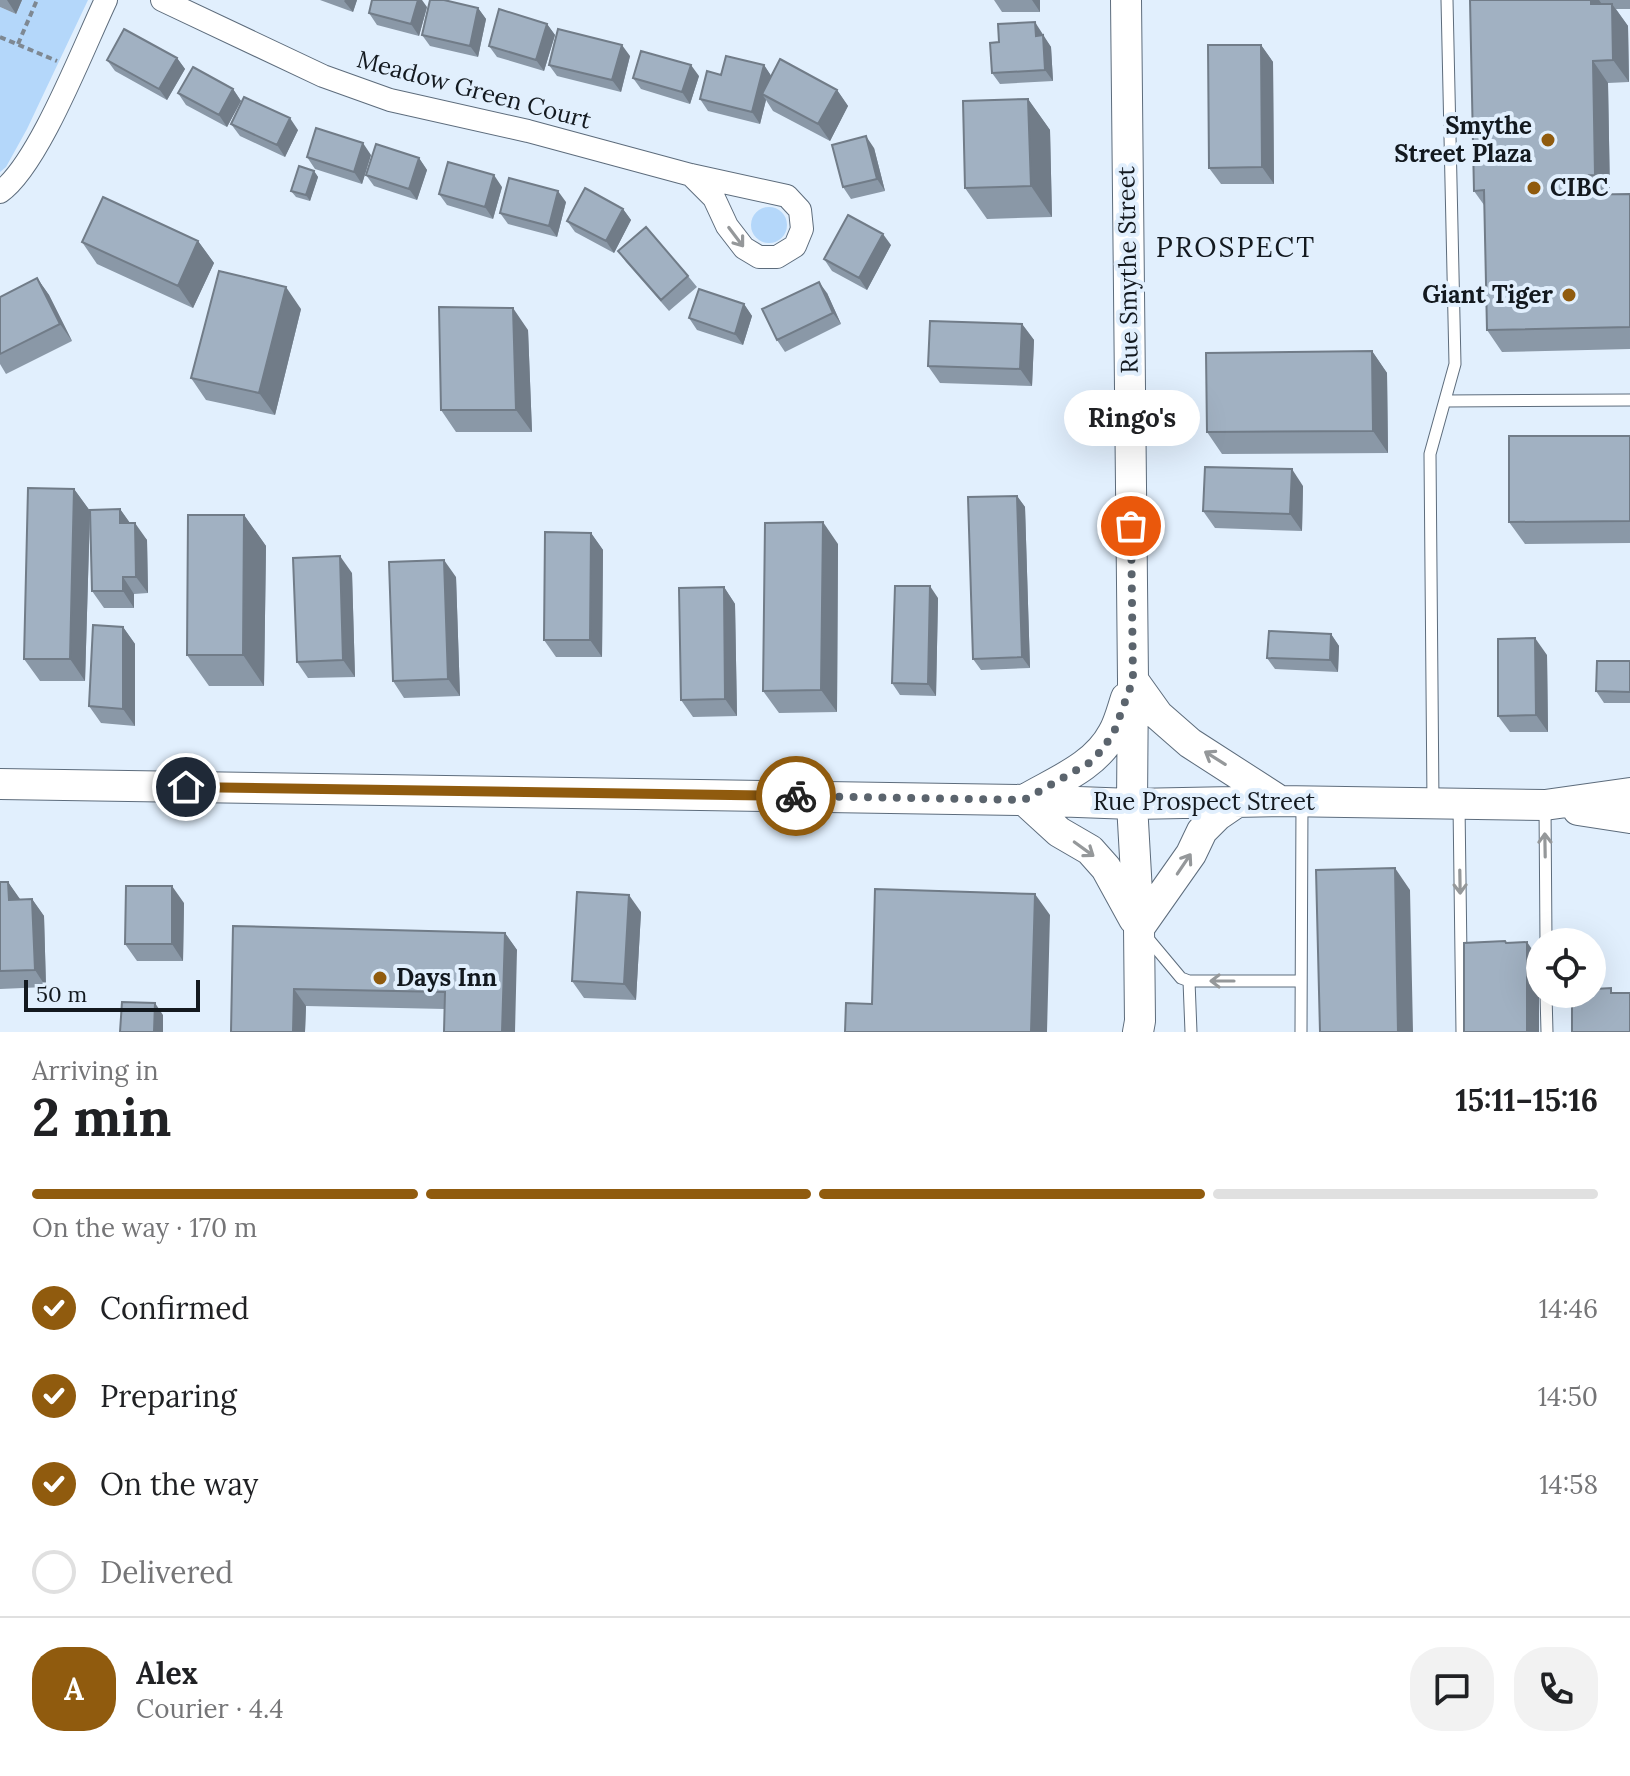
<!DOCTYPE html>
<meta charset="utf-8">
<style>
:root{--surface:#fff;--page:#f2f2f2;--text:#202124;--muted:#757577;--line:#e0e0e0;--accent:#905b0e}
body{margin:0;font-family:Lora,serif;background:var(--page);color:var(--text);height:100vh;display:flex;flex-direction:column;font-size:30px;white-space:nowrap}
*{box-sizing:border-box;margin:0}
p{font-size:26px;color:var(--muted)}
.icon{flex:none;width:44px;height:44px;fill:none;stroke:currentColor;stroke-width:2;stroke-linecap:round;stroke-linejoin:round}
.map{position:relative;height:1032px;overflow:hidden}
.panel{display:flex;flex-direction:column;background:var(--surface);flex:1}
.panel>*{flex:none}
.controls{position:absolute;left:1526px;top:928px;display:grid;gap:16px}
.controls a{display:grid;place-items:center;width:80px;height:80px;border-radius:50%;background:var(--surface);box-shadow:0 8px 32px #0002;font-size:40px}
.scale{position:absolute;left:24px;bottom:20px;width:176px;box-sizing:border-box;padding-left:8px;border:4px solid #13191f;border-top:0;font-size:22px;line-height:28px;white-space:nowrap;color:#13191f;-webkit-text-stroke:6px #e1effd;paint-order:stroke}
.pin{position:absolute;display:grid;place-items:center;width:68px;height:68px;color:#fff;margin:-34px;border:4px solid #fff;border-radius:50%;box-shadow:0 2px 8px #0007}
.courier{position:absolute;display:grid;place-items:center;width:80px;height:80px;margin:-40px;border:6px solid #905b0e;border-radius:50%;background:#fff;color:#222;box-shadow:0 2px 10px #0007}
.bubble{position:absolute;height:56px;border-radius:28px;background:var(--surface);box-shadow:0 8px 32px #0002;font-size:26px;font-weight:800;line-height:56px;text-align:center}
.summary em{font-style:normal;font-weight:800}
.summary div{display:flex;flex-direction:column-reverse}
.summary{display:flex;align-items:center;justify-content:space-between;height:136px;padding:0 32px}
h1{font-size:52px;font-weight:800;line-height:60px}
.bar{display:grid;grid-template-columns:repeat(4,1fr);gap:12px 8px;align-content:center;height:96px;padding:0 32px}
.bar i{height:10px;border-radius:6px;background:var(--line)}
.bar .selected{background:var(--accent)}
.bar p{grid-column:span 4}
.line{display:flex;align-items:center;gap:20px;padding:0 32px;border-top:2px solid var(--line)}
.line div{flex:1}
.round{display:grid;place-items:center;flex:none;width:84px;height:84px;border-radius:32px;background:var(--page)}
ol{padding:0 32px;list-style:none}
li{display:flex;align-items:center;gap:24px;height:88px}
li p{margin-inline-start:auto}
li .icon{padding:8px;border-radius:50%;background:var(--accent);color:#fff;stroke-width:4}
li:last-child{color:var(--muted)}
li i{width:44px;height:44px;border:4px solid var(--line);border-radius:50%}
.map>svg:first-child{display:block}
</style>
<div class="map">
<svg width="1630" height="1032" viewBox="0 0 1630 1032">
<rect width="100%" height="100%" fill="#e1effd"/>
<path fill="#b4d7fa" d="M 22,0 L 88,0 L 27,129 L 6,167 L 0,172 L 0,7 L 16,14 Z
M751 225a18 18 0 1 1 36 0a18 18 0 1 1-36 0Z"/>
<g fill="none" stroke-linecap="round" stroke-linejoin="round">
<g stroke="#5d6c7c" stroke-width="13">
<path id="lane" d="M 1445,401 L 1630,400
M 1433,803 L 1430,454 L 1455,364 L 1447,0
M 1459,805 L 1462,1032
M 1545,807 L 1546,942
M 1145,935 L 1181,978 L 1189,981 L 1300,981
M 1189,981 L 1191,1032
M 1546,994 L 1547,1032
M 1301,1032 L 1302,802"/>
</g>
<g stroke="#5d6c7c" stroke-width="24">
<path id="street" d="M 162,0 L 323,76 L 390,100 L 528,131 L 691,175 L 787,196 L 800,210 L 802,229 L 795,246 L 777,257 L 759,257 L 744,248 L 727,226 L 714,198 L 691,175
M 0,192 C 38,166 84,46 106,0"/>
</g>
<g stroke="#5d6c7c" stroke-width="32">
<path id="secondary" d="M 1126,0 L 1133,680 L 1132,804 L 1139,928 L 1140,1021 L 1138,1032
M 1133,680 L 1158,715 L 1190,743 L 1280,801
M 0,784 L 1024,800 L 1132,804 L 1280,801 L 1545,805 L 1630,793
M 1024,800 L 1059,832 L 1090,850 L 1106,868 L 1134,919
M 1024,800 C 1056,781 1095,767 1113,733 C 1119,723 1122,710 1126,698
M 1578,810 L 1630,818
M 1139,928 L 1191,854 L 1202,831 L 1218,815 L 1237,802"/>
</g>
<path stroke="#7e8892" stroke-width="4" stroke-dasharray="6 4" stroke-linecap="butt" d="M 0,37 L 57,61
M 18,44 L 37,0"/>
<use href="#lane" stroke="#fff" stroke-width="11"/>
<use href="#street" stroke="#fff" stroke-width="22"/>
<use href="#secondary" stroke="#fff" stroke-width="30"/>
</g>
<path fill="#8a98a7" d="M 0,0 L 22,0 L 16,14 L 0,7 Z
M 320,0 L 357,0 L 353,12 Z
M 994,0 L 1040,0 L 1040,12 L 1002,12 Z
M 1470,0 L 1630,0 L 1630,9 L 1616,9 L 1628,26 L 1629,82 L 1608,83 L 1610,194 L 1630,194 L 1630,349 L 1502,352 L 1487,330 L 1484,205 L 1474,191 Z
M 427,7 L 419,36 L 377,25 L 369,13 Z
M 478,8 L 486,19 L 478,57 L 430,46 L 422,35 Z
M 547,24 L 555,35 L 544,71 L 497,57 L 489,46 Z
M 1043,34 L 1043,36 L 1051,47 L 1053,81 L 1000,84 L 992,73 L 999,42 Z
M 1261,45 L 1273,62 L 1274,184 L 1221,184 L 1209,168 Z
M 630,56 L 621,92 L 557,76 L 549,65 Z
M 177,58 L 185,69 L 167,100 L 115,71 L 107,60 Z
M 764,65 L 771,76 L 837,90 L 848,106 L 830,141 L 773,111 L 766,100 L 760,124 L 708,111 L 700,99 L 721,75 Z
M 699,76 L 690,104 L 641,89 L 633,78 Z
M 233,89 L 241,101 L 227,127 L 186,105 L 178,93 Z
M 1028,99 L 1050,130 L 1052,217 L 987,219 L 965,188 Z
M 231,124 L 298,130 L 285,157 L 240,136 Z
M 874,148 L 885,191 L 851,199 L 843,187 Z
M 371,155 L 362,184 L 315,169 L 307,157 Z
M 419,158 L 427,170 L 417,200 L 374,186 L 366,175 Z
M 314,171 L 318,177 L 310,201 L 296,197 L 291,191 Z
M 502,187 L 493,219 L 447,205 L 439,194 Z
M 566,202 L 557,237 L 508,224 L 500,213 Z
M 623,209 L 631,220 L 614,253 L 575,232 L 567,221 Z
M 198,241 L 214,263 L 193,308 L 97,264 L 82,242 Z
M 891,245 L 867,290 L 832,271 L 824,259 Z
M 618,251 L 688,276 L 697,287 L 669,311 L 626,262 Z
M 37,278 L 49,295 L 72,341 L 6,374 L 0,364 L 0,297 Z
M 827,293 L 841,324 L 785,352 L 777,340 Z
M 744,304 L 752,316 L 743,345 L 697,330 L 689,318 Z
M 301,309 L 275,415 L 206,400 L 191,378 Z
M 1022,324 L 1034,340 L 1032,386 L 940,383 L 928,366 Z
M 528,330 L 532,432 L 456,432 L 441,410 Z
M 1372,351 L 1387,373 L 1388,453 L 1222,454 L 1207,432 Z
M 1630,436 L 1630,543 L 1525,544 L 1509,522 Z
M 1303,486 L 1302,531 L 1215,528 L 1203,511 Z
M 74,489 L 90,511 L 85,681 L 40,681 L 24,659 Z
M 1017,496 L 1025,507 L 1030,668 L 981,670 L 973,659 Z
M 120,509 L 130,523 L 147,540 L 148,593 L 134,594 L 134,608 L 104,608 L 92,591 Z
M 244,515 L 266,546 L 264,686 L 209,686 L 187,655 Z
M 591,533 L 603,550 L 602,657 L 556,657 L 544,640 Z
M 838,544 L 837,712 L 779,713 L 763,691 Z
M 352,573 L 355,677 L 308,678 L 297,662 Z
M 456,577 L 460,696 L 404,698 L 393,681 Z
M 724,587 L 735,604 L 737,716 L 693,717 L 681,700 Z
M 938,598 L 936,696 L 900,695 L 892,683 Z
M 123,627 L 135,644 L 135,726 L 101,723 L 89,706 Z
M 1331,634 L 1339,646 L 1338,672 L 1275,669 L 1267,658 Z
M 1547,655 L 1548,732 L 1510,732 L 1498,716 Z
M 1630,661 L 1630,703 L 1604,703 L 1596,691 Z
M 0,882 L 8,882 L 20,900 L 32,899 L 44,916 L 46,987 L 0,989 Z
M 184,903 L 183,961 L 137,961 L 125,944 Z
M 641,912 L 636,1000 L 584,998 L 572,981 Z
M 233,926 L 505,933 L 517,950 L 445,1009 L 306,1006 L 305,1032 L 231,1032 Z"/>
<path fill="#717c88" d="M 7,0 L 22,0 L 16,14 Z
M 345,0 L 357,0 L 353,12 L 344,1 Z
M 418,0 L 422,0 L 427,7 L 419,36 L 411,24 Z
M 1032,0 L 1040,0 L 1040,12 Z
M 1591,0 L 1599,0 L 1606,10 L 1591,4 Z
M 1612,4 L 1628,26 L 1629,82 L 1613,60 Z
M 478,8 L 486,19 L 478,57 L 470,46 Z
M 1035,22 L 1051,47 L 1053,81 L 1045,70 L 1036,36 Z
M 547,24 L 555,35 L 544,71 L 536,60 Z
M 622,45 L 630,56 L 621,92 L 612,80 Z
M 1261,45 L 1273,62 L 1274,184 L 1262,167 Z
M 177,58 L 185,69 L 167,100 L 159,89 Z
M 1593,61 L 1608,83 L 1610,197 L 1595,175 Z
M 691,65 L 699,76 L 690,104 L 682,92 Z
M 764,65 L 772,77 L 762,94 L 766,100 L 760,124 L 752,112 Z
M 233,89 L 241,101 L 227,127 L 219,115 Z
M 837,90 L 848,106 L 830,141 L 818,124 Z
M 1028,99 L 1050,130 L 1052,217 L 1031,186 Z
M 290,118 L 298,130 L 285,157 L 277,145 Z
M 866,136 L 874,148 L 885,191 L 877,179 Z
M 363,143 L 371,155 L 362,184 L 354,172 Z
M 419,158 L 427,170 L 417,200 L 409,189 Z
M 314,171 L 318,177 L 310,201 L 306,195 Z
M 494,175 L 502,187 L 493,219 L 485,207 Z
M 1565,176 L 1581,198 L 1566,195 Z
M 558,191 L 566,202 L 557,237 L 549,226 Z
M 623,209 L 631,220 L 614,253 L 606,241 Z
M 883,234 L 891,245 L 867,290 L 859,278 Z
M 198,241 L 214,263 L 193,308 L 178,286 Z
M 37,278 L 49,295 L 72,341 L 60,324 Z
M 819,282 L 827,293 L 841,324 L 833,313 Z
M 286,287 L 301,309 L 275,415 L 259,393 Z
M 744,304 L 752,316 L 743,345 L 735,334 Z
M 513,308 L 528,330 L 532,432 L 516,410 Z
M 1022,324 L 1034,340 L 1032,386 L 1020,369 Z
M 1372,351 L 1387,373 L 1388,453 L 1373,431 Z
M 1292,469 L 1303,486 L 1302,531 L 1290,514 Z
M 74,489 L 90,511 L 85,681 L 70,659 Z
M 1017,496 L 1025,507 L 1030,668 L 1022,657 Z
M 120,509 L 132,526 L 120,523 Z
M 244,515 L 266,546 L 264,686 L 243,655 Z
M 823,522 L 838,544 L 837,712 L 821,690 Z
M 135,523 L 147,540 L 148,593 L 136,577 Z
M 591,533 L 603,550 L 602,657 L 590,640 Z
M 340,556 L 352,573 L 355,677 L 343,660 Z
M 444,560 L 456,577 L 460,696 L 448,679 Z
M 123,577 L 134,594 L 134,608 L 123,591 Z
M 930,586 L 938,598 L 936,696 L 928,684 Z
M 724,587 L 735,604 L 737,716 L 725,699 Z
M 123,627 L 135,644 L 135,726 L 123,709 Z
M 1331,634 L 1339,646 L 1338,672 L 1330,660 Z
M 1535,638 L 1547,655 L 1548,732 L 1536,715 Z
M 1395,868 L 1410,890 L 1413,1032 L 1398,1032 Z
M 8,882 L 20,899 L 20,917 L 9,900 Z
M 172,886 L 184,903 L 183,961 L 172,944 Z
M 1035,894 L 1050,915 L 1047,1032 L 1031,1032 Z
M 629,895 L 641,912 L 636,1000 L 624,984 Z
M 32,899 L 44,916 L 46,987 L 35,970 Z
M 505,933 L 517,950 L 515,1032 L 502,1032 Z
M 1527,942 L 1539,959 L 1539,1032 L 1527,1032 Z
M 294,989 L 306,1006 L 305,1032 L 293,1032 Z
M 155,1003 L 163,1015 L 163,1032 L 154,1032 Z"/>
<path fill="#a1b1c2" stroke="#717c88" stroke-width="2" d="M 372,0 L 418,0 L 411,24 L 369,13 Z
M 430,0 L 444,0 L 478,8 L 470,46 L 422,35 Z
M 1470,0 L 1591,0 L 1591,4 L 1612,4 L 1613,60 L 1593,61 L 1595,175 L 1565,176 L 1566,195 L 1630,194 L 1630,327 L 1487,330 L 1484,190 L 1474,191 Z
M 499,9 L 547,24 L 536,60 L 489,46 Z
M 1035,22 L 1036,36 L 1043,35 L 1045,70 L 992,73 L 990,43 L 999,42 L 998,24 Z
M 124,29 L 177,58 L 159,89 L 107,60 Z
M 558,29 L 622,45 L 612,80 L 549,65 Z
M 1208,45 L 1261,45 L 1262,167 L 1209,168 Z
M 641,51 L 691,65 L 682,92 L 633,78 Z
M 726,56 L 764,65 L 752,112 L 700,99 L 707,71 L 721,75 Z
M 780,59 L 837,90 L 818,124 L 762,94 Z
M 193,67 L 233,89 L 219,115 L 178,93 Z
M 244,97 L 290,118 L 277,145 L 231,124 Z
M 1028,99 L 1031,186 L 965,188 L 963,101 Z
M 316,128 L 363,143 L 354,172 L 307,157 Z
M 866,136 L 877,179 L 843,187 L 832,145 Z
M 376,144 L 419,158 L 409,189 L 366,175 Z
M 448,162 L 494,175 L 485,207 L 439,194 Z
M 299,166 L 314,171 L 306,195 L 291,191 Z
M 509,178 L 558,191 L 549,226 L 500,213 Z
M 585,188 L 623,209 L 606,241 L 567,221 Z
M 103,197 L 198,241 L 178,286 L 82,242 Z
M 848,215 L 883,234 L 859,278 L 824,259 Z
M 646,227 L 688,276 L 661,300 L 618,251 Z
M 219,271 L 286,287 L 259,393 L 191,378 Z
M 37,278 L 60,324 L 0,354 L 0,297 Z
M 819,282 L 833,313 L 777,340 L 762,309 Z
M 699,289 L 744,304 L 735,334 L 689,318 Z
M 439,307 L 513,308 L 516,410 L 441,410 Z
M 930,321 L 1022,324 L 1020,369 L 928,366 Z
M 1372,351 L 1373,431 L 1207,432 L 1206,353 Z
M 1509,436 L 1630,436 L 1630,521 L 1509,522 Z
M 1205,467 L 1292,469 L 1290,514 L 1203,511 Z
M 28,488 L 74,489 L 70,659 L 24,659 Z
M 1017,496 L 1022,657 L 973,659 L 968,497 Z
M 120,509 L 120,523 L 135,523 L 136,577 L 123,577 L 123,591 L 92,591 L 90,510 Z
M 188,515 L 244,515 L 243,655 L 187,655 Z
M 823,522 L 821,690 L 763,691 L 765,523 Z
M 545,532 L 591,533 L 590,640 L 544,640 Z
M 340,556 L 343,660 L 297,662 L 293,558 Z
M 444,560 L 448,679 L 393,681 L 389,562 Z
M 895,586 L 930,586 L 928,684 L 892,683 Z
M 724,587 L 725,699 L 681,700 L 679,588 Z
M 93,625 L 123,627 L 123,709 L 89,706 Z
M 1269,631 L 1331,634 L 1330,660 L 1267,658 Z
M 1535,638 L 1536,715 L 1498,716 L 1498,639 Z
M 1597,661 L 1630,661 L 1630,692 L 1596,691 Z
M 1395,868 L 1398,1032 L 1320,1032 L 1316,870 Z
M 0,882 L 8,882 L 9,900 L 32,899 L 35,970 L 0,971 Z
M 126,886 L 172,886 L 172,944 L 125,944 Z
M 875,889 L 1035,894 L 1031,1032 L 845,1032 L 846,1003 L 872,1004 Z
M 577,892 L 629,895 L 624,984 L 572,981 Z
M 233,926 L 505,933 L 502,1032 L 444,1032 L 445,992 L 294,989 L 293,1032 L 231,1032 Z
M 1505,941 L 1506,943 L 1527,942 L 1527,1032 L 1464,1032 L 1464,943 Z
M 1611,988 L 1611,993 L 1630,993 L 1630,1032 L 1572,1032 L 1572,1006 L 1575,1006 L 1575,994 L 1594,994 L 1595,989 Z
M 122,1002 L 155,1003 L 154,1032 L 120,1032 Z"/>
<defs><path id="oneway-shaft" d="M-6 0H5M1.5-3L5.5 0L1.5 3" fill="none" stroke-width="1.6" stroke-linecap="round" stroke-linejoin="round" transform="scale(2)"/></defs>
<g stroke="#95989a">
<use href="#oneway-shaft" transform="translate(736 237) rotate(53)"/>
<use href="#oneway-shaft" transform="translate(1215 758) rotate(-148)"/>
<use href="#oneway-shaft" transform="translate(1545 845) rotate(-91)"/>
<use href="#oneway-shaft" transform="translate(1084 849) rotate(36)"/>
<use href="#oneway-shaft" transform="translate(1184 864) rotate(-56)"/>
<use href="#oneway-shaft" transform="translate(1460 882) rotate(89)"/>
<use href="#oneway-shaft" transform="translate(1222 981) rotate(180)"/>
</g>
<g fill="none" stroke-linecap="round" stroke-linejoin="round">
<path stroke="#5b646d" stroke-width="8" stroke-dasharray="0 14.4" d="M 796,796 L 1024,800 L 1089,763 L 1102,750 L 1114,732 L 1133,680 L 1131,526"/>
<path stroke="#905b0e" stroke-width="10" d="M 186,787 L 796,796"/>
</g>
<g fill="#905b0e" stroke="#e1effd" stroke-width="3">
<circle cx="1548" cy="140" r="8"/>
<circle cx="1534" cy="188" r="8"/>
<circle cx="1569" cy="295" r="8"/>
<circle cx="380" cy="978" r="8"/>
</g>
<g text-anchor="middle" stroke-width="8" stroke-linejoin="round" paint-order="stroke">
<g font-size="24" fill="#13191f" stroke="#e1effd">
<text transform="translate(474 90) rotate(15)" y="8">Meadow Green Court</text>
<text transform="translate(1128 270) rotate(-91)" y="8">Rue Smythe Street</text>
<text x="1204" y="810">Rue Prospect Street</text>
</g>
<g font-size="24" font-weight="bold" fill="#13191f" stroke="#e1effd" text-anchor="end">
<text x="1532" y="134">Smythe<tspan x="1532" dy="28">Street Plaza</tspan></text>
<text x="1550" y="196" text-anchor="start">CIBC</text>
<text x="1553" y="303">Giant Tiger</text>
<text x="396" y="986" text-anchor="start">Days Inn</text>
</g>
<g font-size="28" letter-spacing="2" fill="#13191f" stroke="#e1effd">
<text x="1236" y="257">PROSPECT</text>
</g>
</g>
</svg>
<div class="controls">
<a><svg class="icon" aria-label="locate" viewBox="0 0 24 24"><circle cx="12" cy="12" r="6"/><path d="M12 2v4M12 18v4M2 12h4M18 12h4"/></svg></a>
</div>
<div class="scale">50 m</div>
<div class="pin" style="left:1131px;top:526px;background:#ea580c"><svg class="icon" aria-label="bag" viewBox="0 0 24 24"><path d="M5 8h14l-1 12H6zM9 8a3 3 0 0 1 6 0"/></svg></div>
<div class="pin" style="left:186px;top:787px;background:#1f2937"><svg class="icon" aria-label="home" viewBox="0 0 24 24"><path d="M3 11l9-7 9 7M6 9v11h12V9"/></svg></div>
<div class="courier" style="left:796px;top:796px"><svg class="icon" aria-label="bike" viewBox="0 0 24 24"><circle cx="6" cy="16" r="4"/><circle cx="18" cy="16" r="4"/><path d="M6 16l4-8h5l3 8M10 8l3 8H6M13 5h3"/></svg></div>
<div class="bubble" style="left:1064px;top:390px;width:136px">Ringo's</div>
</div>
<section class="panel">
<div class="summary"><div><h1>2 min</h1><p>Arriving in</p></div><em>15:11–15:16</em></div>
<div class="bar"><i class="selected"></i><i class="selected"></i><i class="selected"></i><i></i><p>On the way · 170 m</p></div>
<ol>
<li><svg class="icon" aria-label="check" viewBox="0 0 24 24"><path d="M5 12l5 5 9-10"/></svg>Confirmed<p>14:46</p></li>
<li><svg class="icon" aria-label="check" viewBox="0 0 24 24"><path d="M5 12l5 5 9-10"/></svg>Preparing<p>14:50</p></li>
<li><svg class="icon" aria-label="check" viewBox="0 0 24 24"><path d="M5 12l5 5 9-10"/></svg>On the way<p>14:58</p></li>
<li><i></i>Delivered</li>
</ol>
<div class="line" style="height:144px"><b class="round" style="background:var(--accent);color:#fff">A</b><div><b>Alex</b><p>Courier · 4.4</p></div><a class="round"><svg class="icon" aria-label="chat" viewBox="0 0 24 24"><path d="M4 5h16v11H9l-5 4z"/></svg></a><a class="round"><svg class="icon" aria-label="phone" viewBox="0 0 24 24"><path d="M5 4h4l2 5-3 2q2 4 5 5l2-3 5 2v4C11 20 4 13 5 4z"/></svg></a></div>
</section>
